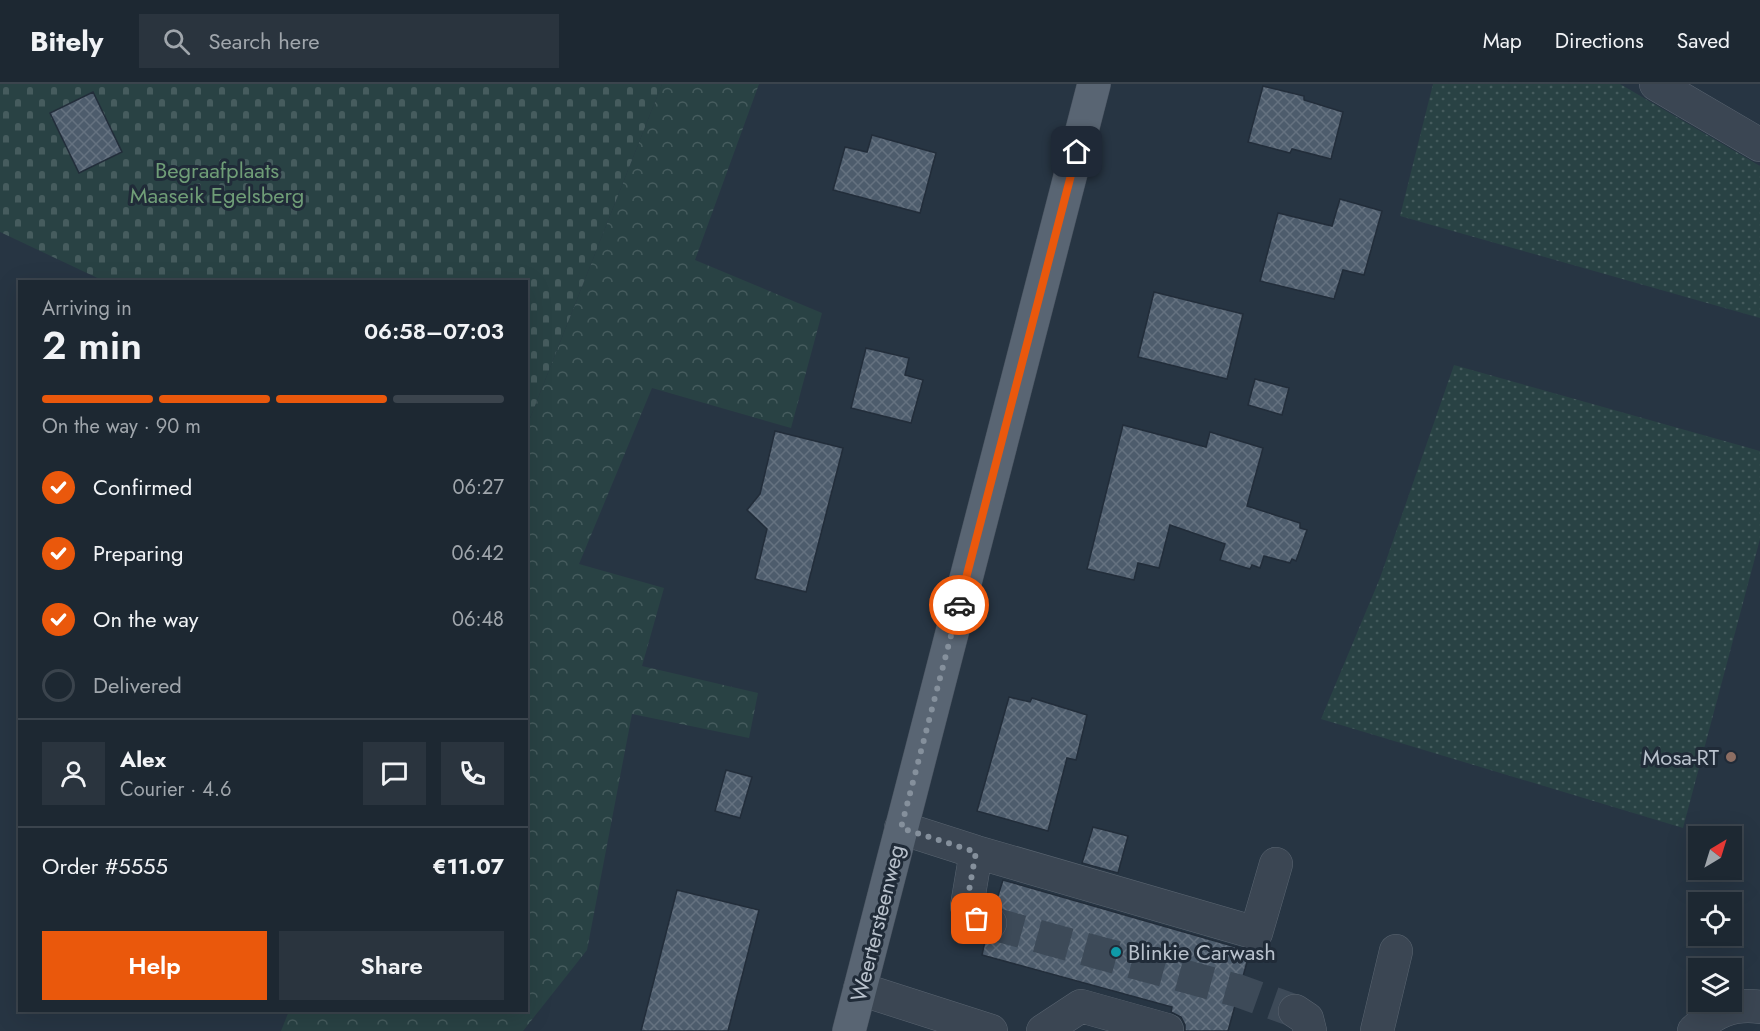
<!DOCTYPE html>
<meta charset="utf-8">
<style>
:root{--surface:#1d2832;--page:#2a343e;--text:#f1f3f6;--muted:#a0a6ac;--line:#3b444d;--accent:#ea580c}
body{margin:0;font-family:Jost,sans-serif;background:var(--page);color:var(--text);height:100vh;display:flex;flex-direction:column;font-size:22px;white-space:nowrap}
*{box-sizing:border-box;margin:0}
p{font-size:20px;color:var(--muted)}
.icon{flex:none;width:33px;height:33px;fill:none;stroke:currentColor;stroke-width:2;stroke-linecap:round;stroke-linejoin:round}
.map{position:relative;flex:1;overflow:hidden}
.details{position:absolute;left:18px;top:196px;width:510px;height:732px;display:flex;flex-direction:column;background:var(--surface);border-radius:0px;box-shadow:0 6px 24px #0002,0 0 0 2px var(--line)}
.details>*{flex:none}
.needle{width:39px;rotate:38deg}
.fabs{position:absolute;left:1688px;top:742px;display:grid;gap:12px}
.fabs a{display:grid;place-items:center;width:54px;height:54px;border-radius:0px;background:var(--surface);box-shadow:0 6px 24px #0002,0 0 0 2px var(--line);font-size:30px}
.pin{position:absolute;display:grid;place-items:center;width:51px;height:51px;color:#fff;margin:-26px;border-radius:12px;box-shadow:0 3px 9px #0006}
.courier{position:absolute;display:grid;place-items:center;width:60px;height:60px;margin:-30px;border:4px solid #ea580c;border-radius:50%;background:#fff;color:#222;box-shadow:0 2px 8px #0007}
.summary em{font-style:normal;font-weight:600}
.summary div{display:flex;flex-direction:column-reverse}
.summary{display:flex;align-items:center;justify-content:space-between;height:102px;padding:0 24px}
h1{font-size:39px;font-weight:600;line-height:45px}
.bar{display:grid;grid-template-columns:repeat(4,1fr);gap:9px 6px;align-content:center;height:72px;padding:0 24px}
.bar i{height:8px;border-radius:4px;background:var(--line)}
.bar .active{background:var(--accent)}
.bar p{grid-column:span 4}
.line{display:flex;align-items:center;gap:15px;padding:0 24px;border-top:2px solid var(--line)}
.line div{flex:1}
.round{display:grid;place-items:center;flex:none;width:63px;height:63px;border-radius:0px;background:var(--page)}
ol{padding:0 24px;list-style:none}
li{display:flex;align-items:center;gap:18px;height:66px}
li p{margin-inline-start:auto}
li .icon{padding:6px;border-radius:50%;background:var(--accent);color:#fff;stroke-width:4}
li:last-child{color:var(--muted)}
li i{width:33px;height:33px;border:3px solid var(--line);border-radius:50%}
.button{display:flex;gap:12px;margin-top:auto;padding:12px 24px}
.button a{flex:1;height:69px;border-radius:0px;background:var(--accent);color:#fff;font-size:24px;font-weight:600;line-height:69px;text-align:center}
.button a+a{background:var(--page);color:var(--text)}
header{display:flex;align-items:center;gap:36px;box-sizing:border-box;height:84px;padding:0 30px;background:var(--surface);border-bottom:2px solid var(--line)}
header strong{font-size:28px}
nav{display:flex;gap:33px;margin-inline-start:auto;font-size:21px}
.search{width:420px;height:54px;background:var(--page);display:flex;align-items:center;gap:15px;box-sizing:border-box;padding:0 21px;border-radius:0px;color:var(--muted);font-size:22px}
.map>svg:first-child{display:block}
</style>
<header>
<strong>Bitely</strong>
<div class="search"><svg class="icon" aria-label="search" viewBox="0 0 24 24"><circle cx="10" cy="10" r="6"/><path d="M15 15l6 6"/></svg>Search here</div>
<nav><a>Map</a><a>Directions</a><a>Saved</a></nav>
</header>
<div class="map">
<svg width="1760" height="947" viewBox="0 0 1760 947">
<defs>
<pattern id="grass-dots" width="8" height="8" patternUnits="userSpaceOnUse" patternTransform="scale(1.5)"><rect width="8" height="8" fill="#294244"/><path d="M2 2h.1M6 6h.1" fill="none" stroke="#465c5e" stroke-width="1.8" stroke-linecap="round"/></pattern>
<pattern id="forest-crowns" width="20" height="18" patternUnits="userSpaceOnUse" patternTransform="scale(1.5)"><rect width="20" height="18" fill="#294244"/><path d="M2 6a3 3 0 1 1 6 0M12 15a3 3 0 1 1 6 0" fill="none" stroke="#465c5e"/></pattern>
<pattern id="cemetery-stones" width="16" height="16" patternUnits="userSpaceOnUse" patternTransform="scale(1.5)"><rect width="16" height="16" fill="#294244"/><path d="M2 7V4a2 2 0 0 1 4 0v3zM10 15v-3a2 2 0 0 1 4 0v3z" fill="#465c5e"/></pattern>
<pattern id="building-cross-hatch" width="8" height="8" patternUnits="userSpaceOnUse" patternTransform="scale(1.5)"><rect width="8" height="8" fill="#4d5c6c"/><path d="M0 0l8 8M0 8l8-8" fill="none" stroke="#657280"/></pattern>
</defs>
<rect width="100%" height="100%" fill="#273543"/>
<path fill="url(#grass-dots)" d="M 1433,0 L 1620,0 L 1760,82 L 1760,234 L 1400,132 Z
M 1454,281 L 1760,367 L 1760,455 L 1683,744 L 1321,635 L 1380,494 Z"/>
<path fill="url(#forest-crowns)" d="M 662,0 L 759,0 L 695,176 L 822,229 L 791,344 L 652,304 L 579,480 L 664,504 L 642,582 L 758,609 L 749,654 L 632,630 L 587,866 L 523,947 L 281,947 L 289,927 L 526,927 L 527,342 Z"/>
<path fill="url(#cemetery-stones)" d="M 0,0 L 662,0 L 527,342 L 526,198 L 106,198 L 0,148 Z"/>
<path fill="url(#building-cross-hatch)" stroke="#222d3a" stroke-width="1.5" d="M 1263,2 L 1304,12 L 1304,16 L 1343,28 L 1331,75 L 1292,65 L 1290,69 L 1248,58 Z
M 93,8 L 122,68 L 79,89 L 50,29 Z
M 872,51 L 936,69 L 920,129 L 833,106 L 845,63 L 867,68 Z
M 1340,115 L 1382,127 L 1364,191 L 1343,186 L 1334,215 L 1260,197 L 1278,129 L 1332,142 Z
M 1154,208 L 1243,230 L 1227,295 L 1138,273 Z
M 866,264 L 909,274 L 905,291 L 923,296 L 911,339 L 851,324 Z
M 1255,295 L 1289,304 L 1282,331 L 1248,321 Z
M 1123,341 L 1206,363 L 1210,348 L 1263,364 L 1247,422 L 1300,439 L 1300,444 L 1307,446 L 1296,477 L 1292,475 L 1290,479 L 1264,472 L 1260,484 L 1252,481 L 1250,485 L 1220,476 L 1225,460 L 1170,441 L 1159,484 L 1138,479 L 1134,496 L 1087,485 Z
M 775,347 L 843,364 L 806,508 L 755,495 L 767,445 L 747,426 L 760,410 Z
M 1009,613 L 1030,618 L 1032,614 L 1087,631 L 1076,676 L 1067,674 L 1048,747 L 977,727 Z
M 726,686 L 752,693 L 740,734 L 715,727 Z
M 1093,743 L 1128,752 L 1118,789 L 1082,779 Z
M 1003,796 L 1250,867 L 1228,947 L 1185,947 L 1185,941 L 1181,933 L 1171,928 L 1172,923 L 982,871 L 985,857 L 995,857 L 1002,853 L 1008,844 L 1008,834 L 1004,827 L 995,821 Z
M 677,806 L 759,826 L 728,947 L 641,947 Z"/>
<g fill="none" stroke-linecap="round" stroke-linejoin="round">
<path stroke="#3d4a58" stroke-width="33" stroke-dasharray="33 16" stroke-linecap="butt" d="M 990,839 L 1239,907 L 1295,927"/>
<g stroke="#596470" stroke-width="34">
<path id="minor" d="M 1656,0 L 1760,61
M 901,744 L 976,768 L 1256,849 L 1276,780
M 976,768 L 967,822 L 977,835 L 990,839
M 860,905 L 991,947
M 1295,927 L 1307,935 L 1310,947
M 1043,947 L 1081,922 L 1167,946
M 1377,947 L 1396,867
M 1694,947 C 1713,928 1733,919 1760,923"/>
</g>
<g stroke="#48525f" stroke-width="34">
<path id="major" d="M 849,947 L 1094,0"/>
</g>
<use href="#minor" stroke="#3b4653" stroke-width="33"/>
<use href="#major" stroke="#596573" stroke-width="33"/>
</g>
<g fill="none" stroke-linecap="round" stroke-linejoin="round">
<path stroke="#85909c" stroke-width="6" stroke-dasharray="0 10.8" d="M 959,521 L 901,744 L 976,768 L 967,818 L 969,828 L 977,835"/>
<path stroke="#ea580c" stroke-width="8" d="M 959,521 L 1077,68"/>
</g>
<circle fill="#8d6e63" stroke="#202b38" stroke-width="2" cx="1731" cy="673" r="6"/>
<circle fill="#0f9aa8" stroke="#202b38" stroke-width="2" cx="1116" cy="868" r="6"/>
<g text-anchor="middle" stroke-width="6" stroke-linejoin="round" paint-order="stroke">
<g font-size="22" fill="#6f9d77" stroke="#202b38">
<text x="217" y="94">Begraafplaats<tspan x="217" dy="25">Maaseik Egelsberg</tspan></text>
</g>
<g font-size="22" fill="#b8c1cc" stroke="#202b38" text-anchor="end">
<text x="1719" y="681">Mosa-RT</text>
<text x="1128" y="876" text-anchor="start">Blinkie Carwash</text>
</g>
<g font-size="22" fill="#b8c1cc" stroke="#202b38">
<text transform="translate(877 839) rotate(-76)" y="8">Weertersteenweg</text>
</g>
</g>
</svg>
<div class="fabs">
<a><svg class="needle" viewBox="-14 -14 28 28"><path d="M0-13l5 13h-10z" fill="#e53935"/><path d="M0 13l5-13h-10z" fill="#a0a6ac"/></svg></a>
<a><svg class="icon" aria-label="locate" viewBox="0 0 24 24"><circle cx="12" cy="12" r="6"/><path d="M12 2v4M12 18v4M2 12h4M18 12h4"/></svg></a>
<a><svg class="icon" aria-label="layers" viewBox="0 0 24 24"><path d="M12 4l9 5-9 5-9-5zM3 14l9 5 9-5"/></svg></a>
</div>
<div class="pin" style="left:977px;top:835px;background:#ea580c"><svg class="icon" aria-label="bag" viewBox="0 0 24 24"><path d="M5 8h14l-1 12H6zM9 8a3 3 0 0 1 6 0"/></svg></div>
<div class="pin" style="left:1077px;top:68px;background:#1f2937"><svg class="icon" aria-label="home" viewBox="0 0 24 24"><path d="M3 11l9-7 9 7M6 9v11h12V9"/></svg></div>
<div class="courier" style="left:959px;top:521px"><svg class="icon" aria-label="car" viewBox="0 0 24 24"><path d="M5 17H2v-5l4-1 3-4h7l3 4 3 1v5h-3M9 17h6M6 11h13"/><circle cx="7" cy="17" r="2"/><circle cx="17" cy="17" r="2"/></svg></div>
<section class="details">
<div class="summary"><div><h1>2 min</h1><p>Arriving in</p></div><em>06:58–07:03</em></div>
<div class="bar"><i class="active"></i><i class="active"></i><i class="active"></i><i></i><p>On the way · 90 m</p></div>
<ol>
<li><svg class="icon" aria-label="check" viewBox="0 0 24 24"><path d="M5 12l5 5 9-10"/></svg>Confirmed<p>06:27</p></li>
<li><svg class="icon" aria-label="check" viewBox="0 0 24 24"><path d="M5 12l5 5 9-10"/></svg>Preparing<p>06:42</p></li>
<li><svg class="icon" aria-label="check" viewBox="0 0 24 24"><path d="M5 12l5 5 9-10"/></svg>On the way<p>06:48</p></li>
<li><i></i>Delivered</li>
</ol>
<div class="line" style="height:108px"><a class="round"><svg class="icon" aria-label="person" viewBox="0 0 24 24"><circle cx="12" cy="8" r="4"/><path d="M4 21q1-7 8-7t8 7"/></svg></a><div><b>Alex</b><p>Courier · 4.6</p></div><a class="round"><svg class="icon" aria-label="chat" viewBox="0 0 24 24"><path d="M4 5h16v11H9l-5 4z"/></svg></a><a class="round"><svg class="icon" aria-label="phone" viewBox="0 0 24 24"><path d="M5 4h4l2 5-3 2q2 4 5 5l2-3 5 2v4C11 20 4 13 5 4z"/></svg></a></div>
<div class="line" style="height:78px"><div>Order #5555</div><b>€11.07</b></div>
<div class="button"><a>Help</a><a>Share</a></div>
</section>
</div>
